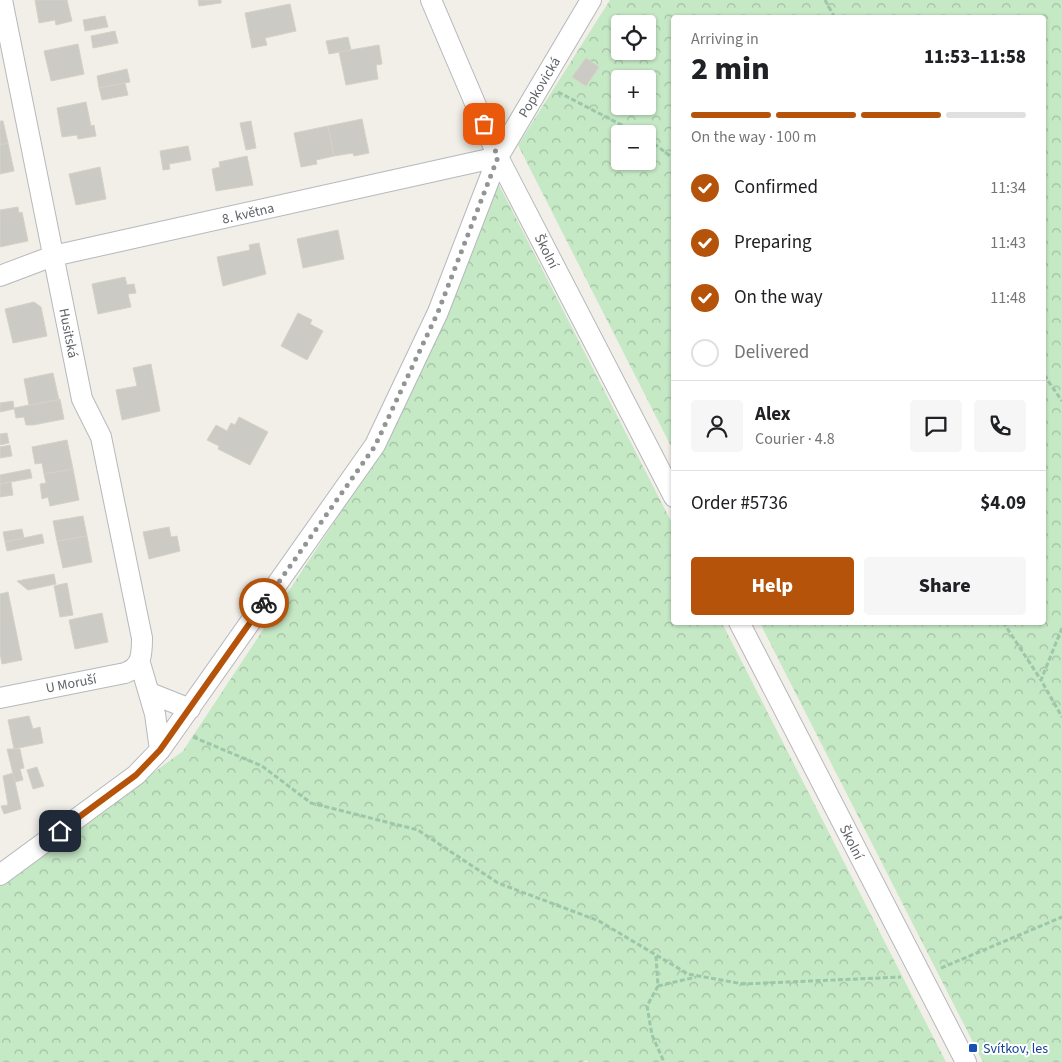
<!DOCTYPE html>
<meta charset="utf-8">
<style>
:root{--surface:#fff;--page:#f6f6f6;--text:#202124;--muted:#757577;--line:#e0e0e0;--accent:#b45309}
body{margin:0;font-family:"Source Sans 3",sans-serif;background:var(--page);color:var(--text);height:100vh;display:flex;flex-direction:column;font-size:19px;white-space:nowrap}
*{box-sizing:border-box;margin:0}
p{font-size:16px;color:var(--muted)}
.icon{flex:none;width:28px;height:28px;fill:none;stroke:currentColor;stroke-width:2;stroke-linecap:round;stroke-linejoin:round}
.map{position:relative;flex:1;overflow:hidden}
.sheet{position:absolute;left:671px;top:15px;width:375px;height:610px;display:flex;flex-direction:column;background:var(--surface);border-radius:5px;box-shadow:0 1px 4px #0004}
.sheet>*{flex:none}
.tools{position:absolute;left:611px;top:15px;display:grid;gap:10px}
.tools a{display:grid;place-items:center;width:45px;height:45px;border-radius:5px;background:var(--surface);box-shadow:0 1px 4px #0004;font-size:25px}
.pin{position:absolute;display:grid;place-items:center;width:42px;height:42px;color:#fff;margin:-21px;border-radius:10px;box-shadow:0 2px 8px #0006}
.courier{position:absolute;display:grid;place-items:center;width:50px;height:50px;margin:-25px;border:4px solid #b45309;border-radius:50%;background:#fff;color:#222;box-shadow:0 1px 6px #0007}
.head em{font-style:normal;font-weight:800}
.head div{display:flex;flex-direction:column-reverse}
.head{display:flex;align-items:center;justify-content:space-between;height:85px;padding:0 20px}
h1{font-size:32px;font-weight:800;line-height:38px}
.bar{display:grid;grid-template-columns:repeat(4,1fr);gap:8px 5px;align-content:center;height:60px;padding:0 20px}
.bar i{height:6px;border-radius:4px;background:var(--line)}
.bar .active{background:var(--accent)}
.bar p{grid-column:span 4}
.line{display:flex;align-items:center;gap:12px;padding:0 20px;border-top:1px solid var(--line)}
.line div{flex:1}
.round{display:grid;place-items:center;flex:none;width:52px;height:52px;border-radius:5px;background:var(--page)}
ol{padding:0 20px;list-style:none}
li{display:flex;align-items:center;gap:15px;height:55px}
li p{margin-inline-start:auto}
li .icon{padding:5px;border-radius:50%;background:var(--accent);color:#fff;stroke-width:4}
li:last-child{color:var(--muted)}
li i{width:28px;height:28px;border:2px solid var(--line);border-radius:50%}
.cta{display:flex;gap:10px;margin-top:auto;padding:10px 20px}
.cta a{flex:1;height:58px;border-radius:5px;background:var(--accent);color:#fff;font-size:20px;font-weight:800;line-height:58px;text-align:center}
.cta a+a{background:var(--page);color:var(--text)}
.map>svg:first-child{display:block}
</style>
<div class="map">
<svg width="1062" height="1062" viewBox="0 0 1062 1062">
<defs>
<pattern id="forest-crowns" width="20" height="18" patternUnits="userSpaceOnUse" patternTransform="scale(1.25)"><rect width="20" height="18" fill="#c5e8c5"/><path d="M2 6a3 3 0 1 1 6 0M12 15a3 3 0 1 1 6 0" fill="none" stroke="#a3c0a4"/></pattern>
</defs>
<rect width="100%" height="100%" fill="#f1efe8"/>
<path fill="url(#forest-crowns)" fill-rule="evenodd" d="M 610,0 L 1062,0 L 1062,1062 L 983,1062 L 760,623 L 1044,622 L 1044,18 L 674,18 L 674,452 L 518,145 ZM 620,24 L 648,24 L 648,51 L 620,51 ZM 620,79 L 648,79 L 648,106 L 620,106 ZM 620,134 L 648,134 L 648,161 L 620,161 Z
M 498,183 L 674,527 L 674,622 L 722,623 L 946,1062 L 588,1062 L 587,1060 L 582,1062 L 0,1062 L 0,885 L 183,751 L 384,447 Z"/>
<path fill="#cccac5" stroke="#d6d1c6" d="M 35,0 L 67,0 L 72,21 L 56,25 L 55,20 L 39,23 Z
M 198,0 L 221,0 L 221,3 L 199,6 Z
M 290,4 L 296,31 L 265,38 L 267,45 L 252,48 L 245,13 Z
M 105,16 L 108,27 L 85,31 L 83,20 Z
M 115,31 L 118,43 L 93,48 L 91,36 Z
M 348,37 L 351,50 L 329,54 L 326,41 Z
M 78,44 L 84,74 L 51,81 L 44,51 Z
M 379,45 L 382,64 L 376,65 L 378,79 L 346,85 L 339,52 Z
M 586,58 L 599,67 L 586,86 L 572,77 Z
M 127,69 L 130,82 L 99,88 L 97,76 Z
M 125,83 L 128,95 L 102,100 L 99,88 Z
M 86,102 L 91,126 L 94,125 L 96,136 L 78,139 L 77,135 L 62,137 L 57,108 Z
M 362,119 L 369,153 L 354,156 L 353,153 L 334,156 L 328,126 Z
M 0,121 L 3,121 L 8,143 L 0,145 Z
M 251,121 L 256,148 L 246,150 L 240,123 Z
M 328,126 L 334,156 L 316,160 L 317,164 L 301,167 L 294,133 Z
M 8,143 L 14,171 L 0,174 L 0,145 Z
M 188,146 L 191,160 L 169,164 L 170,169 L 163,170 L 160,151 Z
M 247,156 L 253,185 L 216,191 L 212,169 L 220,167 L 219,162 Z
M 100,167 L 106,199 L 76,205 L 69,174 Z
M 18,207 L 19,213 L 22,212 L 28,241 L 0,247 L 0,210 Z
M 338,230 L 344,259 L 303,268 L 297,239 Z
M 259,243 L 266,274 L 223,286 L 217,257 L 250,250 L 249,245 Z
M 125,277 L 127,285 L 134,284 L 136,293 L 128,294 L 131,307 L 98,314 L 92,284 Z
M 34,302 L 41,307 L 47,336 L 13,343 L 5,309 Z
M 298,313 L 312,320 L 310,324 L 323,331 L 307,360 L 281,346 Z
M 151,364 L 160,411 L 122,420 L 116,390 L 137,386 L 133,368 Z
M 53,373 L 59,400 L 29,405 L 24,379 Z
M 60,399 L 64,419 L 33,425 L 26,425 L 24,417 L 16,418 L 14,408 Z
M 13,401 L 14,409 L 0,412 L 0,403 Z
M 239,417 L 268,432 L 250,465 L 218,449 L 219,446 L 207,440 L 216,425 L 227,431 L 231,423 L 235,425 Z
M 7,433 L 9,443 L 0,445 L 0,434 Z
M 67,440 L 73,469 L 44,474 L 42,463 L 35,464 L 32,447 Z
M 10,445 L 12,456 L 0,458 L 0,447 Z
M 30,469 L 32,478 L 0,484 L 0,475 Z
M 73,469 L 79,500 L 50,506 L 48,497 L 42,499 L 40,484 L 46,483 L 44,474 Z
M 11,482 L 13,495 L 0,497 L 0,484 Z
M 83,516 L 87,536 L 57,541 L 53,521 Z
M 169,527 L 171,537 L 177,536 L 180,551 L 149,559 L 143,532 Z
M 22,529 L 24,538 L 5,542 L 3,532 Z
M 42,534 L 44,543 L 7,551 L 5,542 Z
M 87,536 L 92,562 L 63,568 L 57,541 Z
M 54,574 L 56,584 L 28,590 L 17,581 Z
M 67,583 L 73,615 L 60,617 L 54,586 Z
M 8,592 L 22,660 L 2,664 L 0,653 L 0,594 Z
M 102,613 L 108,642 L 75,649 L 69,620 Z
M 29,716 L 33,729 L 40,727 L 43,743 L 14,749 L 8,720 Z
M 7,749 L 20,749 L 24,768 L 20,769 L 23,780 L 15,782 Z
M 37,767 L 44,786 L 33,789 L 27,770 Z
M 13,773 L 21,809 L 4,814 L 1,806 L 8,805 L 3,776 Z"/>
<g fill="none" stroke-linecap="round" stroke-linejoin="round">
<g stroke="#b5b8bc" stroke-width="22">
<path id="minor" d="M 431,0 L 498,157 L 674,497
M 0,276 L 53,256 L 498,157
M 739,622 L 966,1062
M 140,663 L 155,714 L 160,750
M 150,693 L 190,709
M 0,698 L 125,673 C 142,667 142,654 142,638 L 101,437 L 82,399 L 2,0
M 0,875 L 136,775 L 160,750 L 375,445 L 438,312 L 498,157 L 591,0"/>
</g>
<path stroke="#9cc7a9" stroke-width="3" stroke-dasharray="5 2.5" stroke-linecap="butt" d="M 825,0 L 835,18
M 558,92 L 639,134
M 648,139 L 674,159
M 1044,375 L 1062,401
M 1003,622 L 1041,680
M 1062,628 L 1041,680 L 1062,717
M 193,737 L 262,766 L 311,803 L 418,830 L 498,883 L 599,921 L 688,974 L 743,984 L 901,977
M 656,956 L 658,986 L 647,1006 L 652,1035 L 664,1062
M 941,968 L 1062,917
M 658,986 L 696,977"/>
<use href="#minor" stroke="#fff" stroke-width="20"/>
</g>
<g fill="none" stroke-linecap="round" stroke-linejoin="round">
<path stroke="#929495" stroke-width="5" stroke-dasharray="0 9" d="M 264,603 L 375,446 L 438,312 L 498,157 L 484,124"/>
<path stroke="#b45309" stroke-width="6" d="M 60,831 L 136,775 L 160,750 L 264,603"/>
</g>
<rect fill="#1a4fb4" stroke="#fff" stroke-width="2" x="968" y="1043" width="10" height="10" rx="2.5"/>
<g text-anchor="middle" stroke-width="4" stroke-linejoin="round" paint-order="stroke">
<g font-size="14" fill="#5f6368" stroke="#fff">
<text transform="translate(539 87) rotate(-59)" y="5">Popkovická</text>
<text transform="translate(248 213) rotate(-13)" y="5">8. května</text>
<text transform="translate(547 251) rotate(63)" y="5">Školní</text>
<text transform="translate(69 333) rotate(79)" y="5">Husitská</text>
<text transform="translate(71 683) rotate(-11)" y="5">U Moruší</text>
<text transform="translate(852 842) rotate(63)" y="5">Školní</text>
</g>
<g font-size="14" fill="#164399" stroke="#fff" text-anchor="start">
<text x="983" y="1053">Svítkov, les</text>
</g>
</g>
</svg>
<div class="tools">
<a><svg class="icon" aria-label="locate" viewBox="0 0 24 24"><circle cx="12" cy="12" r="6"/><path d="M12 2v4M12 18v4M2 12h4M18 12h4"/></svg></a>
<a>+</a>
<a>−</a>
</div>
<div class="pin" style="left:484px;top:124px;background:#ea580c"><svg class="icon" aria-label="bag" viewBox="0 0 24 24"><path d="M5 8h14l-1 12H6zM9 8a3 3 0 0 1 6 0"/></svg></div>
<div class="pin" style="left:60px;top:831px;background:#1f2937"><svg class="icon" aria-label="home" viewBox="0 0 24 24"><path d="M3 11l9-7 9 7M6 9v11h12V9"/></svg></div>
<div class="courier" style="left:264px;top:603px"><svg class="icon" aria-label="bike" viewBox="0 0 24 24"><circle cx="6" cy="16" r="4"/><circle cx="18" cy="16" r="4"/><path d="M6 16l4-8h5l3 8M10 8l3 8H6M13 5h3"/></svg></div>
<section class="sheet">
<div class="head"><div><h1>2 min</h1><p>Arriving in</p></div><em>11:53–11:58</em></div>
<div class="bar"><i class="active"></i><i class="active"></i><i class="active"></i><i></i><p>On the way · 100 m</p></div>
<ol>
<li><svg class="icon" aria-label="check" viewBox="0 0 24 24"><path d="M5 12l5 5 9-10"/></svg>Confirmed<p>11:34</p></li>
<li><svg class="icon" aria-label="check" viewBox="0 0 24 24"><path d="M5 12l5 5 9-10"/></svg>Preparing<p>11:43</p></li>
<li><svg class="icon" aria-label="check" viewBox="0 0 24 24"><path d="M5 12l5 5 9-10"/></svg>On the way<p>11:48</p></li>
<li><i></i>Delivered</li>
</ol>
<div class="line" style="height:90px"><a class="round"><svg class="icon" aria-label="person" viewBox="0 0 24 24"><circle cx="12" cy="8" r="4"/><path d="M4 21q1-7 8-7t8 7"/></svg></a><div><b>Alex</b><p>Courier · 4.8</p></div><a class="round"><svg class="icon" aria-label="chat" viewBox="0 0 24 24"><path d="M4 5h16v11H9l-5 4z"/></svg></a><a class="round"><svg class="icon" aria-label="phone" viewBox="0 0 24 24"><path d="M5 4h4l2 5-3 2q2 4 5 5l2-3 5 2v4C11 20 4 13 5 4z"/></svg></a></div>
<div class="line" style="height:65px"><div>Order #5736</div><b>$4.09</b></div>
<div class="cta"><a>Help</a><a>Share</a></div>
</section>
</div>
